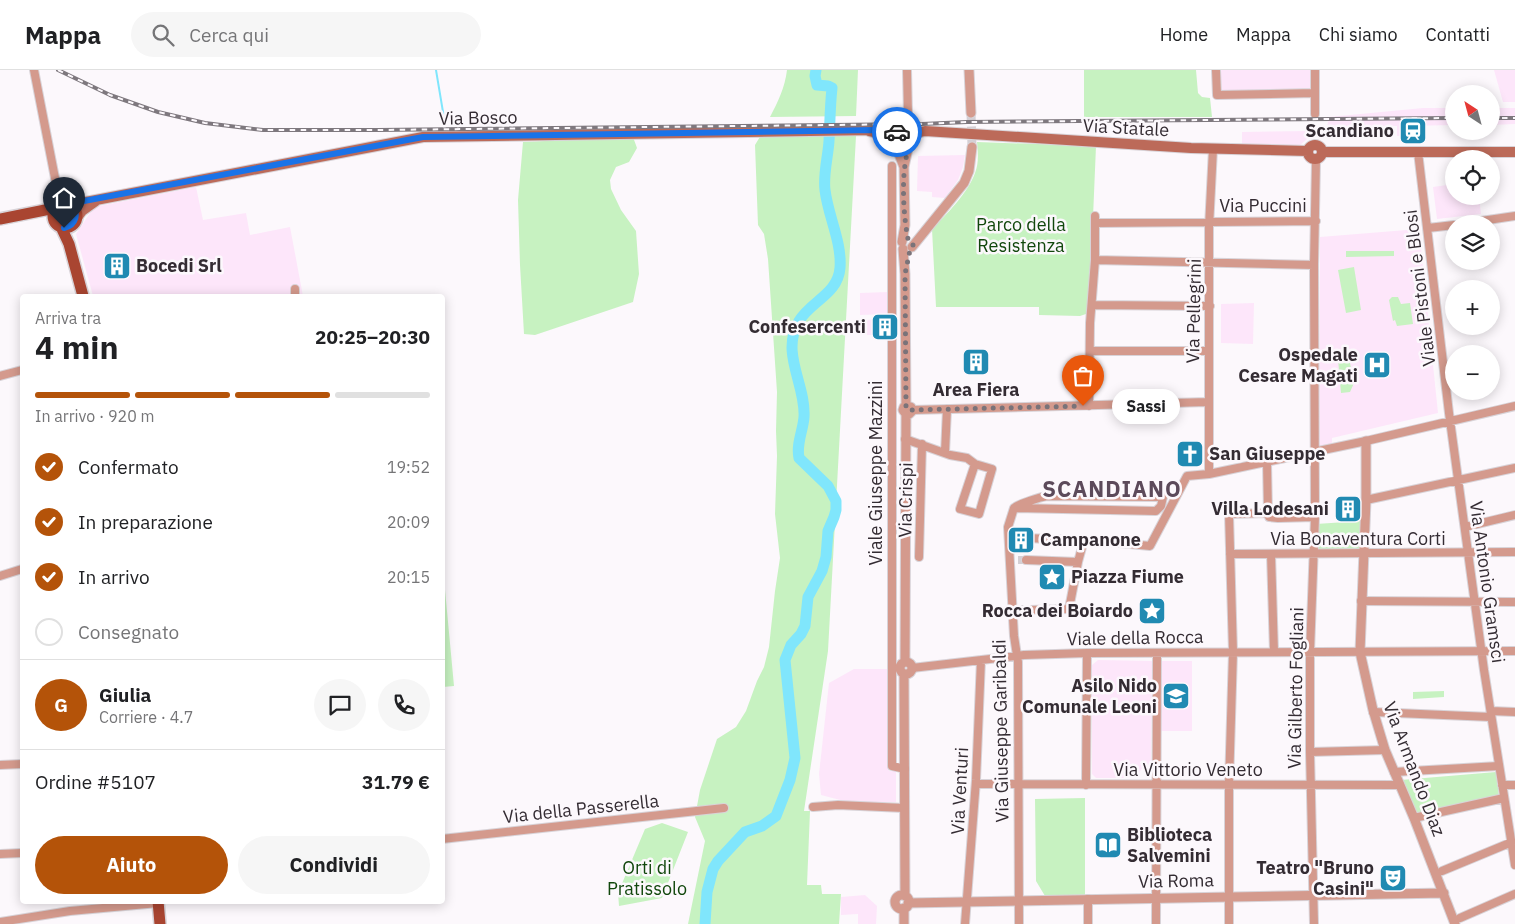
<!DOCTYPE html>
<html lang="it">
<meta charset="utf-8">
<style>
:root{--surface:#fff;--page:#f6f6f6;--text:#202124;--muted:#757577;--line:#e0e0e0;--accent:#b45309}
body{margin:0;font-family:"IBM Plex Sans",sans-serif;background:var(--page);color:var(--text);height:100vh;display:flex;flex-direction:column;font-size:19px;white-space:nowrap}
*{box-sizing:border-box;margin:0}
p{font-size:16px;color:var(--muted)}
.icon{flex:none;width:28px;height:28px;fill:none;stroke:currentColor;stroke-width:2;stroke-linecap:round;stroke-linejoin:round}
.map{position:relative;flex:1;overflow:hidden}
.side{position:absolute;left:20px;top:224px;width:425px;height:610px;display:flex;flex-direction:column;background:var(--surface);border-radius:5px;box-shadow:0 2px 12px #0003}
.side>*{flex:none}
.needle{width:32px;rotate:324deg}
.controls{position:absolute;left:1445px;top:15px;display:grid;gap:10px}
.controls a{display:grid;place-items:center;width:55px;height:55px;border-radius:50%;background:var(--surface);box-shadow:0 2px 12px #0003;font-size:25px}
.pin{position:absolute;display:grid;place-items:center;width:42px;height:42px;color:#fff;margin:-51px -21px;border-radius:50% 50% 50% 0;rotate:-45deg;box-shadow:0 0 5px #0007}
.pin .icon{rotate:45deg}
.courier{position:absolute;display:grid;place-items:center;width:50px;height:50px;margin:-25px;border:4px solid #1a73e8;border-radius:50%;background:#fff;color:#222;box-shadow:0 1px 6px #0007}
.bubble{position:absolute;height:35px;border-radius:18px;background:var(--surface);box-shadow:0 2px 12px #0003;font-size:16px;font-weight:700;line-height:35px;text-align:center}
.headline em{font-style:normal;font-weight:700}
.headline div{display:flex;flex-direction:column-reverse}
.headline{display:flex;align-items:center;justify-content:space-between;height:85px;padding:0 15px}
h1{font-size:32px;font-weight:700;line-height:38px}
.bar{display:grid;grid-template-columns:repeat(4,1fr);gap:8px 5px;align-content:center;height:60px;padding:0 15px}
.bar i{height:6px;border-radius:4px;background:var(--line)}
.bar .selected{background:var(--accent)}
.bar p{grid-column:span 4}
.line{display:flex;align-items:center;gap:12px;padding:0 15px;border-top:1px solid var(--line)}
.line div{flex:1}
.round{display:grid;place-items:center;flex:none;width:52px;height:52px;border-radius:26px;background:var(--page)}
ol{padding:0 15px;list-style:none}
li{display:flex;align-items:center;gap:15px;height:55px}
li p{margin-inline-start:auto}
li .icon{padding:5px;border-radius:50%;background:var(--accent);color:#fff;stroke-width:4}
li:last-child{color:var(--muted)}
li i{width:28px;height:28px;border:2px solid var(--line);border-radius:50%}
.primary-button{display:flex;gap:10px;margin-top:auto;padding:10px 15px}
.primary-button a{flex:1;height:58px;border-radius:30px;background:var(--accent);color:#fff;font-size:20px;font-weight:700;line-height:58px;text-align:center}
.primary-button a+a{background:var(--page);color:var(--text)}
header{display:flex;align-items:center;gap:30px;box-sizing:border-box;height:70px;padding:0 25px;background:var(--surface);border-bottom:1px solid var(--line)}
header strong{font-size:24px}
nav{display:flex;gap:28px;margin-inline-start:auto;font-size:18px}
.search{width:350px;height:45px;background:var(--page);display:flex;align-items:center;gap:12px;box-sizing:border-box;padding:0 18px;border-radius:28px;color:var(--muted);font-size:19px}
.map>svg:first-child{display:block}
</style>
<header>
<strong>Mappa</strong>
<div class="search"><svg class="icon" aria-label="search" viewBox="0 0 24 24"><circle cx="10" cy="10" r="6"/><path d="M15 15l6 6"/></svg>Cerca qui</div>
<nav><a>Home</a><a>Mappa</a><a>Chi siamo</a><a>Contatti</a></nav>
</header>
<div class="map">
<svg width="1515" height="854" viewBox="0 0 1515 854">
<rect width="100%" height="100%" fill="#fcf8fc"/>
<path fill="#fde6fa" d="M 1218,0 L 1310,0 L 1310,20 L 1219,22 Z
M 1494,0 L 1515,0 L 1515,32 L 1503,32 Z
M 1423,38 L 1454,38 L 1454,55 L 1405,56 L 1405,66 L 1397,66 L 1397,56 L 1327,57 L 1329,47 Z
M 1491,38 L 1515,38 L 1515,54 L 1491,55 Z
M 1311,61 L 1307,69 L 1300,75 L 1242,75 L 1242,62 Z
M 965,85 L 963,97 L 958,110 L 945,128 L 932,127 L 932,122 L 917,121 L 918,86 Z
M 1454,114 L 1454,126 L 1479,126 L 1481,144 L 1437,149 L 1433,117 Z
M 196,117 L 203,150 L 246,143 L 250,165 L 290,157 L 303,226 L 93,226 L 76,164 L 94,137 Z
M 1419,159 L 1438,343 L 1332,368 L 1332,373 L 1319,377 L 1320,167 Z
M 888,222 L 888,244 L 860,245 L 860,223 Z
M 1254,233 L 1253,274 L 1221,273 L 1221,234 Z
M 888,249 L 889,265 L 867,265 L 864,261 L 864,250 Z
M 1098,590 L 1152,591 L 1151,694 L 1142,698 L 1136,708 L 1096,708 L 1092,704 L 1092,595 Z
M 1161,591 L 1192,591 L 1192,661 L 1159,661 Z
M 854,599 L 889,599 L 889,701 L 896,701 L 896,732 L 848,732 L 821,725 L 819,704 L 829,613 Z
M 865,825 L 877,836 L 876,854 L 858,854 L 858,844 L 841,845 L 841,827 Z"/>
<path fill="#c7f2c1" d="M 787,0 L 858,0 L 856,46 L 770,47 C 778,32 785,17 787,0 Z
M 1084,0 L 1196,0 L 1198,23 L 1202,27 L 1210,28 L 1212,47 L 1084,47 Z
M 761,65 L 856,66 L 828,581 L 804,741 L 810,741 L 807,815 L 821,815 L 822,824 L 841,824 L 839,854 L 688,854 L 705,771 L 695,747 L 700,720 L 717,669 L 736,657 L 746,641 L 757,611 L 764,597 L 769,577 L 775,521 L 780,488 L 775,444 L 777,386 L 776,361 L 777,322 L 768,189 L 764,164 L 758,155 L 755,75 Z
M 633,67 L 637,78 L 629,92 L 616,97 L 610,110 L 611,119 L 621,140 L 636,161 L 639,204 L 633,232 L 535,265 L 524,264 L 520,195 L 518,130 L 523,72 Z
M 977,72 L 1096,76 L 1089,243 L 1080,246 L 1039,245 L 1039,237 L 936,237 L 932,159 C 946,145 968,123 975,103 C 979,93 978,83 977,72 Z
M 1346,181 L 1394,181 L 1394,186 L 1346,187 Z
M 1354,197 L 1361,240 L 1346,243 L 1338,200 Z
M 1392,227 L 1398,227 L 1401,234 L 1410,233 L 1413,254 L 1397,256 L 1395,250 L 1393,251 L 1389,230 Z
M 1349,288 L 1354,313 L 1350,322 L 1341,323 L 1338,289 Z
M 1361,451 L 1360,479 L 1316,480 L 1316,454 Z
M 443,509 L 444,509 L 454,616 L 443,617 Z
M 1444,621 L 1444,627 L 1413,629 L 1413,622 Z
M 1496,702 L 1499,726 L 1415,744 L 1401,710 Z
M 1085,728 L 1085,825 L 1045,826 L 1036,811 L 1035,729 Z
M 662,753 L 688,762 L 662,828 L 619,836 L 618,823 L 645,759 Z"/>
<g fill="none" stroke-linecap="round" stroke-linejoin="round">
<path stroke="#80e6fc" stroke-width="2" d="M 436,0 L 444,48"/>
<path stroke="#80e6fc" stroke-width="11" d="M 705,854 L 707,822 L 713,799 L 718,791 L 745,762 L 762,756 L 776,746 L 790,710 L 795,688 L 785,590 L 791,575 L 801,564 L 805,556 L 808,527 L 822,501 L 826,487 L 828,461 L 834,447 L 836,440 L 836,431 L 828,416 L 799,388 C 796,374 803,361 804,347 C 806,314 780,283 799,251 C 811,231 838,224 840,198 C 842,172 828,146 825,120 C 823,104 828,87 829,71 C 830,53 830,36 832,18 L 828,16 L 817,15 L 815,6 L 816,0"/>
<path stroke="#d4cfd4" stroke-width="8" stroke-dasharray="8 4" stroke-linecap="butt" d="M 1018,490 L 1026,490"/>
<path stroke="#d4cfd4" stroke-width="9" stroke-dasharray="9 4.5" stroke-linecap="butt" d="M 971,43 L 972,77"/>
<g stroke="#d8d3d8" stroke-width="10">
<path id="minor" d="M 34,0 L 55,108 L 62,134
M 907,0 L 908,45
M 1216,0 L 1217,25 L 1315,23
M 1315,0 L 1315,44
M 1418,82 L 1449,343 L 1484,600 L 1515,795
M 892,96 L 892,696 L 905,699
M 1095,153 L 1316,151
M 1461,154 L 1515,146
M 1428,158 L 1454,155
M 1095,190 L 1314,195
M 295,226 L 295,219
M 1092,235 L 1210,236
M 1090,281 L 1208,281
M 0,306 L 22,300
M 1089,336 L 1090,253 L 1095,190 L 1095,146
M 912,340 L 1208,332
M 905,369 L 950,385 L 967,388 L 975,394 L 992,399 L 979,444 L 960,439 L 975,394
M 945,383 L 947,339
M 1267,392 L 1268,443 L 1269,447 L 1278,448 L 1315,447
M 1209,404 L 1209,157 L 1213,79
M 1047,426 L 1163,427 L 1161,436 L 1156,441 L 1014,438 C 1018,434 1041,427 1047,426 Z
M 1366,430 L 1515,398
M 1014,438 L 1008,457 L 1014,566 L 1018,592 L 1019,854
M 1465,457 L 1515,445
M 1026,468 L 1099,471 L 1150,476 L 1187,406 L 1209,404 L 1366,371 L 1515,336
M 1230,484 L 1515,482
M 1271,484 L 1274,582
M 919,487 L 922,374
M 1026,490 L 1078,492 L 1069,539 L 1029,540
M 1078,492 L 1084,470
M 0,506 L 22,499
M 1361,531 L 1515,532
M 1012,540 L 1023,540
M 912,598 L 1024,585 L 1087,583 L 1515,581
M 1491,641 L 1515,642
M 1373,642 L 1491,647
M 1310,682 L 1385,680
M 0,695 L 22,694
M 1394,702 L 1499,696
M 976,714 L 1400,715
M 1086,715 L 1087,583
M 1502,715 L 1515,715
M 813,737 L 838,735 L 904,738
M 1414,748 L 1504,728
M 442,769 L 724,738
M 0,784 L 22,783
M 1442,801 L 1512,772
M 1460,848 L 1515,824
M 0,852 L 70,841 L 158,833
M 965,854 L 976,710 L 981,590
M 1088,854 L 1088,829
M 1156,854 L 1157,583
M 1229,854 L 1229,715 L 1233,582 L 1229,444 L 1268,443
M 1314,854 L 1310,682 L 1310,582 L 1315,447 L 1314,195 L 1316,90"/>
</g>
<g stroke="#d8d3d8" stroke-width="11">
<path id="tertiary" d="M 969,0 L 971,43
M 897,79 L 904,97
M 902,172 L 905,155 L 904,97 L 908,78
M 912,177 L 964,113 L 969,101 L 972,77
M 903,179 L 905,204 L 906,336
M 1366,371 L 1366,430 L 1360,582 L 1373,640 L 1385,680 L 1414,748 L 1455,854
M900 598a6 6 0 1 1 12 0a6 6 0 1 1-12 0Z
M 905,592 L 906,344 L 903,340 L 904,337 L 907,336 L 911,337 L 912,341 L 909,344 L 906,344
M 904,604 L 905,826
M895 832a7 7 0 1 1 14 0a7 7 0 1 1-14 0Z
M 908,833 L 1444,823
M 904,854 L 904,838"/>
</g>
<g stroke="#d8d3d8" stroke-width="12">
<path id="secondary" d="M 869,61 L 874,62 L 895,77
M893 71a9 9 0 1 1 18 0a9 9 0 1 1-18 0Z
M 908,65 L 925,61 L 1191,78 L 1308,81
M1308 82a7 7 0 1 1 14 0a7 7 0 1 1-14 0Z
M 1323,82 L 1515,82
M 70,135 L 423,67 L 874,60 L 900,63
M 76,149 L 82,141 L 96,131"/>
</g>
<g stroke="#d8d3d8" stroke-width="14">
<path id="primary" d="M53 146a12 12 0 1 1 24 0a12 12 0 1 1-24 0Z
M 0,149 L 55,138
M 61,157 L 69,174 L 83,226
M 158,831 L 160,854"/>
</g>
<use href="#minor" stroke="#d49a8d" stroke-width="8"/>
<use href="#tertiary" stroke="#d49a8d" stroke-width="9"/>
<use href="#secondary" stroke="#bc6a59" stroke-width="10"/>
<use href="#primary" stroke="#a94531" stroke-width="11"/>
<g stroke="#7e787e" stroke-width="4">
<path id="rail" d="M 58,0 L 110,25 L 158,42 L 205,53 L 263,60 L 378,60 L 922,54 L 967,52 L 1454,48
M 1491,48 L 1515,48"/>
</g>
<use href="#rail" stroke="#fcf8fc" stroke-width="2" stroke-dasharray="5.5" stroke-linecap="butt"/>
</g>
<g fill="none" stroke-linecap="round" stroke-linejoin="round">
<path stroke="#7a7379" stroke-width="5" stroke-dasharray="0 9" d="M 897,62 L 904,62 L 908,65 L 911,72 C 900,95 903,144 908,169 L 912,172 L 913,175 L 910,180 L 905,204 L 906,336 L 910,336 L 912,340 L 1083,336"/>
<path stroke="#1a73e8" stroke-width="6" d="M 64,158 C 76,155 80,143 70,135 L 84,131 L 423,67 L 874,60 L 897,62"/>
</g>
<defs>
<g id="station-square" transform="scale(1.4375)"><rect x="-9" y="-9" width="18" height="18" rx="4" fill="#208ab2" stroke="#fcf8fc"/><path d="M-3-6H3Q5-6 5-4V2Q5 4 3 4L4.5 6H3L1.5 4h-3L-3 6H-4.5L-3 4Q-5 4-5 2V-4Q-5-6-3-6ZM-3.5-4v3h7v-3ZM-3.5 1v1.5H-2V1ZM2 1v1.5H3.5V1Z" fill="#fff"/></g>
<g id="building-square" transform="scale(1.4375)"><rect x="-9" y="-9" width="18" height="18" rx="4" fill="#208ab2" stroke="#fcf8fc"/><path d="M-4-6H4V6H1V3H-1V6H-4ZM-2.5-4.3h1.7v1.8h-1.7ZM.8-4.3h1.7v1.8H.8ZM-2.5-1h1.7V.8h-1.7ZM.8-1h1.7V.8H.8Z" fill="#fff"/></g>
<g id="hospital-square" transform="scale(1.4375)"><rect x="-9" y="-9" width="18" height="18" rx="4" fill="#208ab2" stroke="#fcf8fc"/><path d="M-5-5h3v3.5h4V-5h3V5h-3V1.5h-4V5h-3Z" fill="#fff"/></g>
<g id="church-square" transform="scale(1.4375)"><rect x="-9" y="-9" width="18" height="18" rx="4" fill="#208ab2" stroke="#fcf8fc"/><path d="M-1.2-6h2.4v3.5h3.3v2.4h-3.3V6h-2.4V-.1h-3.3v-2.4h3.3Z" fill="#fff"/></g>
<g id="sight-square" transform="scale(1.4375)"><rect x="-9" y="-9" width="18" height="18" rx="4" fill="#208ab2" stroke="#fcf8fc"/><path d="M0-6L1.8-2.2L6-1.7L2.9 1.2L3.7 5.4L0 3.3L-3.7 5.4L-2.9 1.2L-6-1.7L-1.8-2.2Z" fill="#fff"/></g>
<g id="school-square" transform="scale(1.4375)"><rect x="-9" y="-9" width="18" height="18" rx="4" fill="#208ab2" stroke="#fcf8fc"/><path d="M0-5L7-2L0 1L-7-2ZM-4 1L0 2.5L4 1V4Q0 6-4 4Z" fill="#fff"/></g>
<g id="library-square" transform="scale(1.4375)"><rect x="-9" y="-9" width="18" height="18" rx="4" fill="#208ab2" stroke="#fcf8fc"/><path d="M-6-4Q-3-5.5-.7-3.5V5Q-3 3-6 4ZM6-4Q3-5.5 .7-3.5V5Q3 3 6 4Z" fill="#fff"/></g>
<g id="theatre-square" transform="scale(1.4375)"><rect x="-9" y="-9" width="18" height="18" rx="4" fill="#208ab2" stroke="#fcf8fc"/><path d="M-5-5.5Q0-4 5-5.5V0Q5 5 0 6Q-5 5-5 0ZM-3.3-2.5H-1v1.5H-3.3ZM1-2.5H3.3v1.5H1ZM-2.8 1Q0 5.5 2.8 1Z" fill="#fff"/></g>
</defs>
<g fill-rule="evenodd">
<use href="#station-square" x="1413" y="61"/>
<use href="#building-square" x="117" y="196"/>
<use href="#building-square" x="885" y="257"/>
<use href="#building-square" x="976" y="292"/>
<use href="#hospital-square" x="1377" y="295"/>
<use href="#church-square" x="1190" y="384"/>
<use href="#building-square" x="1348" y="439"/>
<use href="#building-square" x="1021" y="470"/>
<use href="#sight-square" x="1052" y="507"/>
<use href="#sight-square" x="1152" y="541"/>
<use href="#school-square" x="1176" y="626"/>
<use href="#library-square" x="1108" y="775"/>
<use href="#theatre-square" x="1393" y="808"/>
</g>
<g text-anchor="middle" stroke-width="5" stroke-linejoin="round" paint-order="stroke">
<g font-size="18" fill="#342c33" stroke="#fcf8fc">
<text transform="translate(478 48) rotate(-1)" y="6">Via Bosco</text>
<text transform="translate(1126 58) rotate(3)" y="6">Via Statale</text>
<text x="1263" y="142">Via Puccini</text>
<text transform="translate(1420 218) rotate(-97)" y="6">Viale Pistoni e Blosi</text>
<text transform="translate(1194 241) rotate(-89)" y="6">Via Pellegrini</text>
<text transform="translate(876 403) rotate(-90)" y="6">Viale Giuseppe Mazzini</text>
<text transform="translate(906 430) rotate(-89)" y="6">Via Crispi</text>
<text x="1358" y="475">Via Bonaventura Corti</text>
<text transform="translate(1487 512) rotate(82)" y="6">Via Antonio Gramsci</text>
<text transform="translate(1135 568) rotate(-1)" y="6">Viale della Rocca</text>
<text transform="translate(1296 618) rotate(-89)" y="6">Via Gilberto Fogliani</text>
<text transform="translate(1001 661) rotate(-91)" y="6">Via Giuseppe Garibaldi</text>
<text transform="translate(1414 699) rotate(69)" y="6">Via Armando Diaz</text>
<text x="1188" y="706">Via Vittorio Veneto</text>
<text transform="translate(960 721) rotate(-87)" y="6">Via Venturi</text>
<text transform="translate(581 739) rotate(-6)" y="6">Via della Passerella</text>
<text transform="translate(1176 811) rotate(-1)" y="6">Via Roma</text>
</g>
<g font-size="18" font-weight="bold" fill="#342c33" stroke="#fcf8fc" text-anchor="end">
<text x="1394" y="67">Scandiano</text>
<text x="136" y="202" text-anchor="start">Bocedi Srl</text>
<text x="866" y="263">Confesercenti</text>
<text x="1358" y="291">Ospedale<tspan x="1358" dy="21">Cesare Magati</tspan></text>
<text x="976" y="326" text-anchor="middle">Area Fiera</text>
<text x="1209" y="390" text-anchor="start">San Giuseppe</text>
<text x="1329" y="445">Villa Lodesani</text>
<text x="1040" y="476" text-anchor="start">Campanone</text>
<text x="1071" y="513" text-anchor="start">Piazza Fiume</text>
<text x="1133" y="547">Rocca dei Boiardo</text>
<text x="1157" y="622">Asilo Nido<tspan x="1157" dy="21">Comunale Leoni</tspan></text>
<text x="1127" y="771" text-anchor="start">Biblioteca<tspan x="1127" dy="21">Salvemini</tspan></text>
<text x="1374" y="804">Teatro "Bruno<tspan x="1374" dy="21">Casini"</tspan></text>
</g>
<g font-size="18" fill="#11470c" stroke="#fcf8fc">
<text x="1021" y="161">Parco della<tspan x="1021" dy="21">Resistenza</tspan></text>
<text x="647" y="804">Orti di<tspan x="647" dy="21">Pratissolo</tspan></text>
</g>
<g font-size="22" font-weight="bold" letter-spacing="1" fill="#5c4a5a" stroke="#fcf8fc">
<text x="1112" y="427">SCANDIANO</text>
</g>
</g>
</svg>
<div class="controls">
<a><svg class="needle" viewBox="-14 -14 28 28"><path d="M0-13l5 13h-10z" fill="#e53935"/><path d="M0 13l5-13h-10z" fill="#757577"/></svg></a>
<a><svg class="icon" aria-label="locate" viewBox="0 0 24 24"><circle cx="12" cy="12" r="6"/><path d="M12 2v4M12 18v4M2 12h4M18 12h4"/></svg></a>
<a><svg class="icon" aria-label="layers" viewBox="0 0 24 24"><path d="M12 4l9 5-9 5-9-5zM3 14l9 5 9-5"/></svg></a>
<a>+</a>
<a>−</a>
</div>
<div class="pin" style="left:1083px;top:336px;background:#ea580c"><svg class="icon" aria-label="bag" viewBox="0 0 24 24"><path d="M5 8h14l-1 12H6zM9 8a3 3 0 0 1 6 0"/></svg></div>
<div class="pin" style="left:64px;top:158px;background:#1f2937"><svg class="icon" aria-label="home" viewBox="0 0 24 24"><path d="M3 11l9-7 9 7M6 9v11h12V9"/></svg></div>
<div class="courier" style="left:897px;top:62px"><svg class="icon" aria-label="car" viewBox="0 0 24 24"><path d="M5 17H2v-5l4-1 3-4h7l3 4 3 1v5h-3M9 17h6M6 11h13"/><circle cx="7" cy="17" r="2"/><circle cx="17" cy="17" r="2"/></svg></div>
<div class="bubble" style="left:1112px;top:319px;width:68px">Sassi</div>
<section class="side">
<div class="headline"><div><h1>4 min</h1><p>Arriva tra</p></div><em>20:25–20:30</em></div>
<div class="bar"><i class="selected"></i><i class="selected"></i><i class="selected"></i><i></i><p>In arrivo · 920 m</p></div>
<ol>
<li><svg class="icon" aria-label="check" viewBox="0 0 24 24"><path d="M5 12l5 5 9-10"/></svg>Confermato<p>19:52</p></li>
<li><svg class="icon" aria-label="check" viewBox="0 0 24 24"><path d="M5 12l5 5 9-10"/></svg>In preparazione<p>20:09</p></li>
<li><svg class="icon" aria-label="check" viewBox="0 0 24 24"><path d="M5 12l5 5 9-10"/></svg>In arrivo<p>20:15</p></li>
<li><i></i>Consegnato</li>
</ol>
<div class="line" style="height:90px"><b class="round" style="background:var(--accent);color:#fff">G</b><div><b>Giulia</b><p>Corriere · 4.7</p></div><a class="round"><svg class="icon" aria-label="chat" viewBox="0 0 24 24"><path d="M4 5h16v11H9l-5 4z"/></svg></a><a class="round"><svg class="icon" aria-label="phone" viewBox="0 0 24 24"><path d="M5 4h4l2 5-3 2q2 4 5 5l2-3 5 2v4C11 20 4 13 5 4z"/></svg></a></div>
<div class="line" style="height:65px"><div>Ordine #5107</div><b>31.79 €</b></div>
<div class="primary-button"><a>Aiuto</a><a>Condividi</a></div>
</section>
</div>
